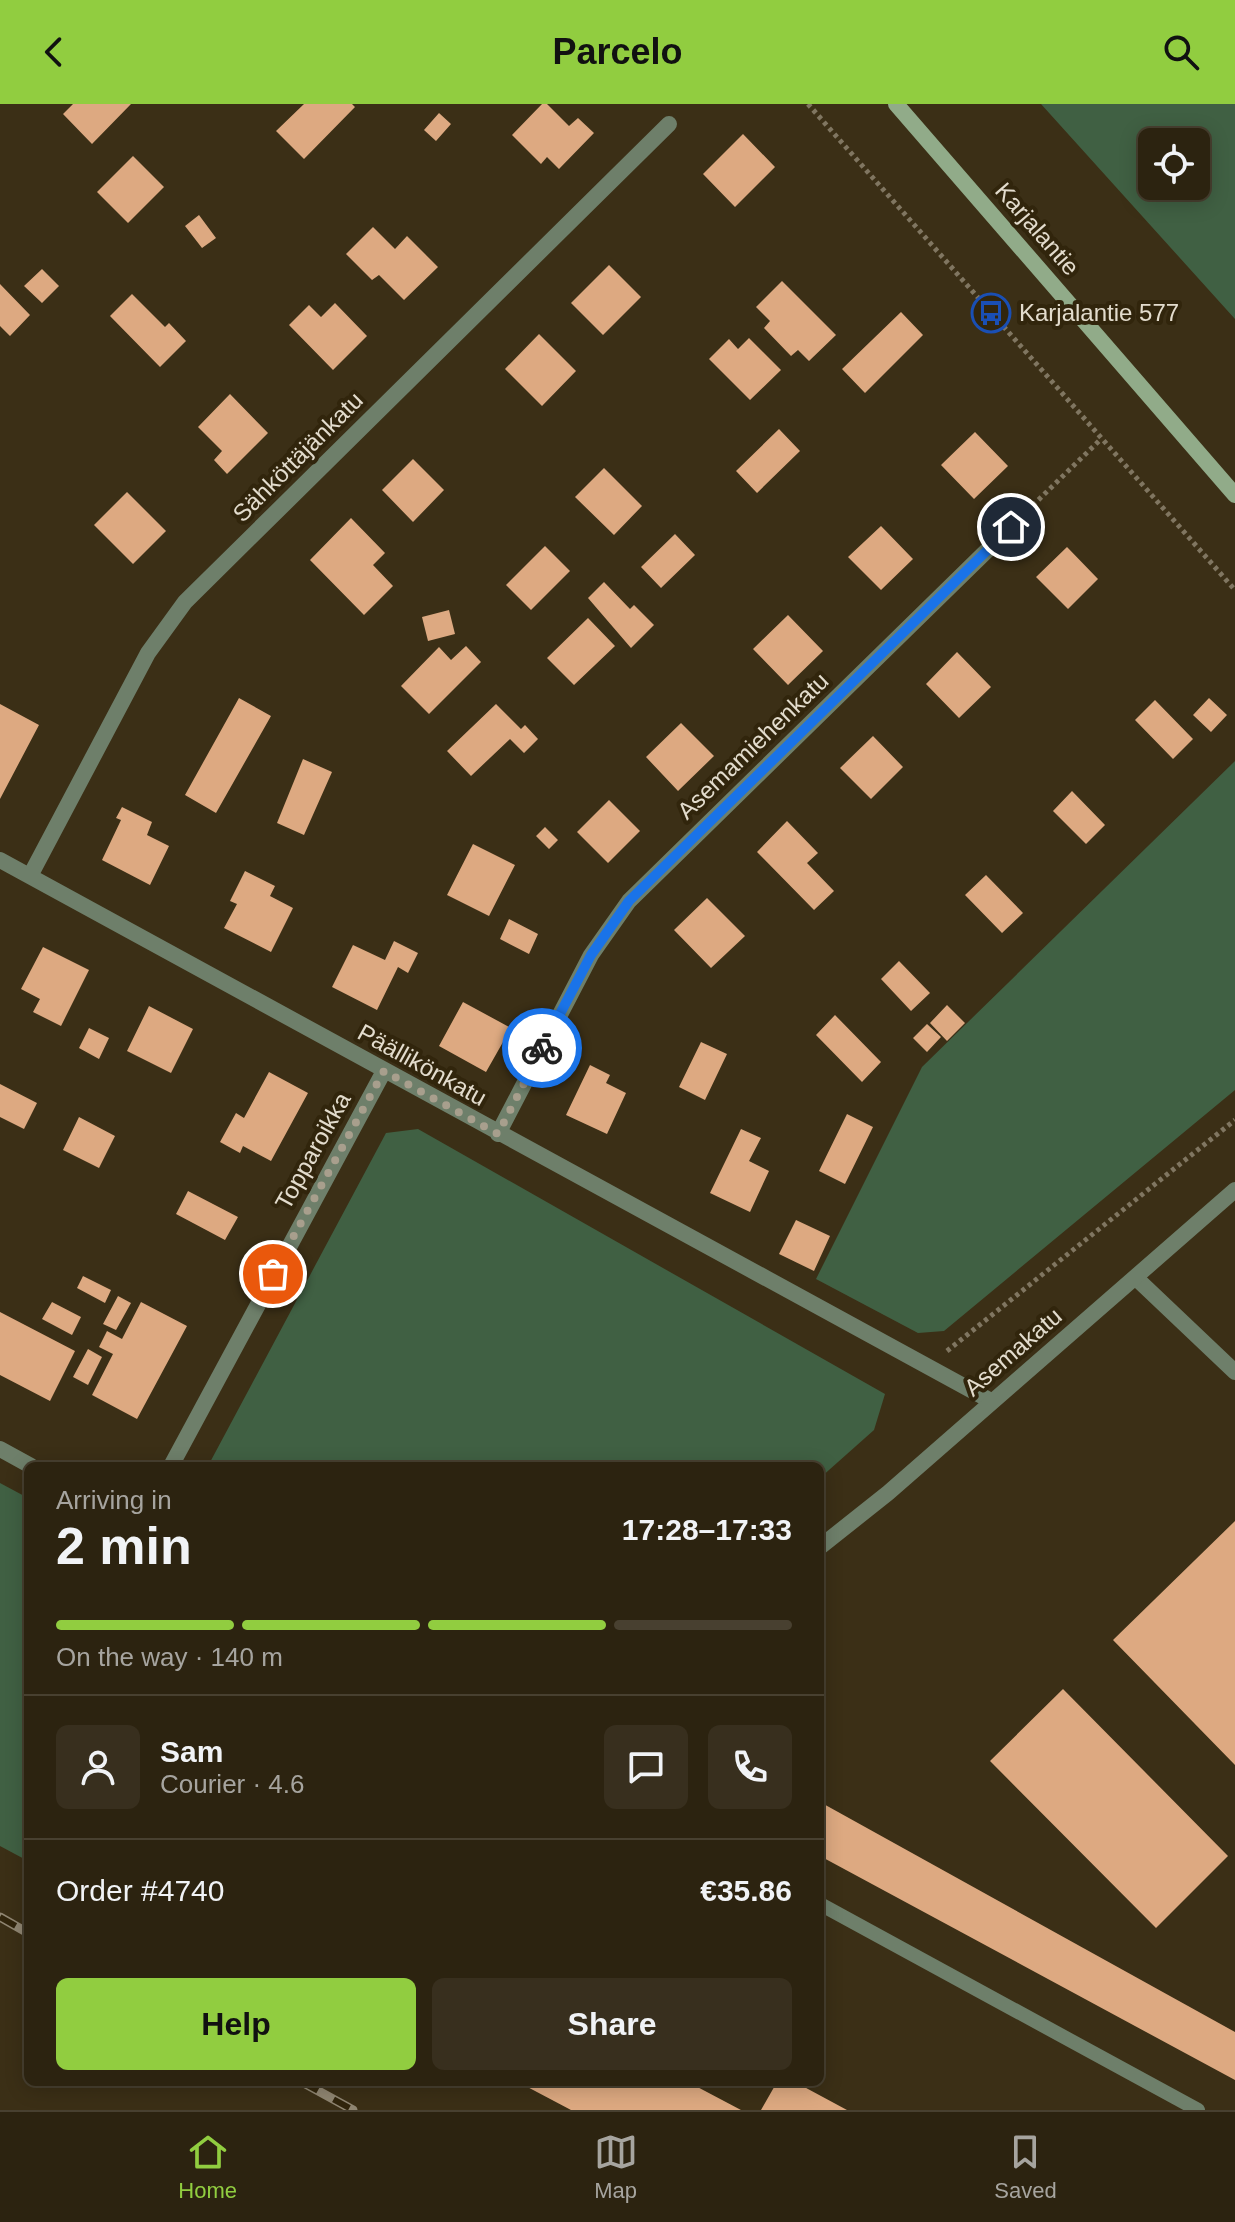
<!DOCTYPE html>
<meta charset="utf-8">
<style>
:root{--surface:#2c2310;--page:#382f1e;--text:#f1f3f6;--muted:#a6a49f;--line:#484030;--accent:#91cd40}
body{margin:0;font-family:Helvetica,sans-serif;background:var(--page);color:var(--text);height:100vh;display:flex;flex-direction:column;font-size:30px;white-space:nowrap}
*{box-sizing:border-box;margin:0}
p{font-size:26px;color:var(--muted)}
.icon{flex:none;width:44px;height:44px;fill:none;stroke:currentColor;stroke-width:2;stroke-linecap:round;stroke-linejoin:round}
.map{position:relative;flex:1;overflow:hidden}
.side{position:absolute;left:24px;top:1358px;width:800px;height:624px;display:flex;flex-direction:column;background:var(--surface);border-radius:12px;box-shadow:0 4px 20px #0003,0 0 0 2px var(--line)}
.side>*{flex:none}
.buttons{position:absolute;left:1138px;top:24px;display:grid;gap:16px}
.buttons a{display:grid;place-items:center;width:72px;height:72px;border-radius:12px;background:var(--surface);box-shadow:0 4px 20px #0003,0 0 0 2px var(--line);font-size:40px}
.pin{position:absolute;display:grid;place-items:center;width:68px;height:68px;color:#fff;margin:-34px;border:4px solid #fff;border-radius:50%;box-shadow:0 2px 8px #0007}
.courier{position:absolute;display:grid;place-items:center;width:80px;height:80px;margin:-40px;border:6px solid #1a73e8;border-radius:50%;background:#fff;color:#222;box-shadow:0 2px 10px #0007}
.head em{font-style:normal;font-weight:600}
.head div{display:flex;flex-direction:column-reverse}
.head{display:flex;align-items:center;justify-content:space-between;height:136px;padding:0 32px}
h1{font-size:52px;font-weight:600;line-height:60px}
.bar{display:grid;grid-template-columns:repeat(4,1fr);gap:12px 8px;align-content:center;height:96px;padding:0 32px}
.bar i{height:10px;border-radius:6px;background:var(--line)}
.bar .current{background:var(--accent)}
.bar p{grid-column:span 4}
.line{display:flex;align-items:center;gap:20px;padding:0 32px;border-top:2px solid var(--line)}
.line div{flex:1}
.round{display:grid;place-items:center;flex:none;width:84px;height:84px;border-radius:12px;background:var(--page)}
.action{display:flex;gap:16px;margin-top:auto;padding:16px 32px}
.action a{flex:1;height:92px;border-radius:12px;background:var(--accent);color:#111;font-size:32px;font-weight:600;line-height:92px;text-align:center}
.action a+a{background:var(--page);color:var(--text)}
header{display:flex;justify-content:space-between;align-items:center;height:104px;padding:0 32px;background:var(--accent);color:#111;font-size:36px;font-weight:600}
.dock{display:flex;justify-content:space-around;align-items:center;height:112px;border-top:2px solid var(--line);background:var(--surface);font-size:22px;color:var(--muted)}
.dock a{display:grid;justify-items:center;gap:4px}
.dock .current{color:var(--accent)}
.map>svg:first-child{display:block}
</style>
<header><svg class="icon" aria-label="back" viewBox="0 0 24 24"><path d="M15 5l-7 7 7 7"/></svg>Parcelo<svg class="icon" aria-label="search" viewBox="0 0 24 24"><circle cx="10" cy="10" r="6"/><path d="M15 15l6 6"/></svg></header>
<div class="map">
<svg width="1235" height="2006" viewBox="0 0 1235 2006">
<rect width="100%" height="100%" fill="#3b2f16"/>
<path fill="#406043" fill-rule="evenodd" d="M 1041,0 L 1235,0 L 1235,215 ZM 1196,38 L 1196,82 L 1152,82 L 1152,38 Z
M 1235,657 L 1235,986 L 944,1227 L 918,1229 L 816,1175 L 922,963 Z
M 418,1025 L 885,1290 L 874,1326 L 820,1374 L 820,1362 L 208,1362 L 386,1029 Z
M 0,1379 L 28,1394 L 28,1757 L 0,1742 Z"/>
<path fill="#dda981" d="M 73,0 L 131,0 L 92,40 L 63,10 Z
M 304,0 L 352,0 L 355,3 L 304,55 L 276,27 Z
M 542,0 L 547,0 L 569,22 L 578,14 L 594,29 L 559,65 L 547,53 L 541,60 L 512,31 Z
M 439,9 L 451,20 L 436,37 L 424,26 Z
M 743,30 L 775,63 L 735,103 L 703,70 Z
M 133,52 L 164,83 L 128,119 L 97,88 Z
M 199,111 L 216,134 L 202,144 L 185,122 Z
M 373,123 L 395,145 L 407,132 L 438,163 L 404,196 L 379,171 L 372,176 L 346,150 Z
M 609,161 L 641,193 L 603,231 L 571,199 Z
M 42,165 L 59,182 L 42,199 L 24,182 Z
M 782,177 L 836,231 L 809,257 L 798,246 L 791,252 L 764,224 L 770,217 L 756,203 Z
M 0,180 L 30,211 L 10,232 L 0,222 Z
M 132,190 L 165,223 L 169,219 L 186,237 L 160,263 L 110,212 Z
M 335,199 L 367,232 L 333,266 L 289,221 L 309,201 L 321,213 Z
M 901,208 L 923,231 L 865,289 L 842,265 Z
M 539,230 L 576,267 L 542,302 L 505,265 Z
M 749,234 L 781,266 L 750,296 L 709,255 L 729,235 L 738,245 Z
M 230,290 L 268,329 L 227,370 L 214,356 L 222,347 L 198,323 Z
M 779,325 L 800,347 L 757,389 L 736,367 Z
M 975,328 L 1008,362 L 974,395 L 941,361 Z
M 413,355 L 444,386 L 413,418 L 382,386 Z
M 604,364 L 642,402 L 614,431 L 575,393 Z
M 127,388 L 166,427 L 133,460 L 94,421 Z
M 351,414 L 385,449 L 373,461 L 393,482 L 364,511 L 310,456 Z
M 881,422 L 913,455 L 881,486 L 848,453 Z
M 675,430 L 695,451 L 661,484 L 641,463 Z
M 545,442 L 570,467 L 531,506 L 506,481 Z
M 1067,443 L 1098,475 L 1068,505 L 1036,473 Z
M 604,478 L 630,505 L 634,501 L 654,521 L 631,544 L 588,494 Z
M 449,506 L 455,530 L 428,537 L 422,513 Z
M 788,511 L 823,547 L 788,581 L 753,545 Z
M 588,514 L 615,542 L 574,581 L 547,554 Z
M 466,542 L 481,558 L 429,610 L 401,582 L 439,543 L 451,556 Z
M 957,548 L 991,583 L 959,614 L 926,580 Z
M 239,594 L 271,612 L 216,709 L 185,691 Z
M 1209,594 L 1227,611 L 1211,628 L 1193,611 Z
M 1155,596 L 1193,635 L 1173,655 L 1135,616 Z
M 0,600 L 39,621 L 0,695 Z
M 496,600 L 521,625 L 525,621 L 538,635 L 524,649 L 510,635 L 471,672 L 447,647 Z
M 681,619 L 714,652 L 678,687 L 646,653 Z
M 873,632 L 903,663 L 871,695 L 840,664 Z
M 303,655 L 332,668 L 304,731 L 277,719 Z
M 1072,687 L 1105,721 L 1086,740 L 1053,707 Z
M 609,696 L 640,727 L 608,759 L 577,728 Z
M 122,703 L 152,718 L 147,731 L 169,742 L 150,781 L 102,756 L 121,716 L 116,714 Z
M 787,717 L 818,749 L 807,759 L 834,787 L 814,806 L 757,748 Z
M 545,723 L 558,736 L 549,745 L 536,732 Z
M 473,740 L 515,761 L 489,812 L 447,791 Z
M 245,767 L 275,782 L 270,792 L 293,804 L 271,848 L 224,824 L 237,800 L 230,797 Z
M 986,771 L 1023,809 L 1002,829 L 965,791 Z
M 707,794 L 745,832 L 711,864 L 674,826 Z
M 509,815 L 538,830 L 529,850 L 500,835 Z
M 394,837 L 418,849 L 408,869 L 398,863 L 377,906 L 332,883 L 353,841 L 385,856 Z
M 43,843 L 89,866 L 61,922 L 33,908 L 40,895 L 21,885 Z
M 899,857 L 930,889 L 911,907 L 881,875 Z
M 463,898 L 511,924 L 486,968 L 439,942 Z
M 947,901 L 965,919 L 947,937 L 930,919 Z
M 149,902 L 193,925 L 171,969 L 127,947 Z
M 835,911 L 881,958 L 862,978 L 816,931 Z
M 927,920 L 941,933 L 927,948 L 913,934 Z
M 89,924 L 109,934 L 99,955 L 79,944 Z
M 701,938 L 727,950 L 705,996 L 679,983 Z
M 590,961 L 610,971 L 606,979 L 626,989 L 607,1030 L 566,1011 Z
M 269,968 L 308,989 L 271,1057 L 243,1042 L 240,1049 L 220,1038 L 236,1009 L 244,1014 Z
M 0,980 L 37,999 L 24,1025 L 0,1013 Z
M 847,1010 L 873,1023 L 845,1080 L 819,1067 Z
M 79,1013 L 115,1032 L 99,1064 L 63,1046 Z
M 741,1025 L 761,1034 L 749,1057 L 769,1067 L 750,1108 L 710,1089 Z
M 188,1087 L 238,1113 L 225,1136 L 176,1110 Z
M 796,1116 L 830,1132 L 814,1167 L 779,1150 Z
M 83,1172 L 111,1186 L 105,1199 L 77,1184 Z
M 118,1192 L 131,1199 L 116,1226 L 103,1220 Z
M 52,1198 L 81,1213 L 72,1231 L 42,1215 Z
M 141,1198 L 187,1222 L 137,1315 L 92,1291 L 113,1250 L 99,1243 L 107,1227 L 122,1235 Z
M 0,1208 L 75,1247 L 50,1297 L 0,1271 Z
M 88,1245 L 102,1253 L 88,1281 L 73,1273 Z
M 1235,1417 L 1235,1661 L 1113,1536 Z
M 1063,1585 L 1228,1752 L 1156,1824 L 990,1657 Z
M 820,1698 L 1235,1928 L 1235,1976 L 820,1752 Z
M 518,1978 L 688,1978 L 741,2006 L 571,2006 Z
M 777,1978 L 795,1978 L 847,2006 L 761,2006 Z"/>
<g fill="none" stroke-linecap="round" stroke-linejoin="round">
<path stroke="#807661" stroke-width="5" stroke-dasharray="4 4" stroke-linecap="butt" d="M 808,0 L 1235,486
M 1027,407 L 1101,335
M 947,1247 L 1235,1016"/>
<path stroke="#6e7f6a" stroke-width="14" d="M 820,1800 L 1198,2006"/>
<path stroke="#6e7f6a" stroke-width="16" d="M 0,756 L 991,1297
M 30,772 L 148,549 L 185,498 L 669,20
M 498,1030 L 591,851 L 629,797 L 1011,423
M 1136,1174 L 1235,1268
M 171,1362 L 384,967"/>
<path stroke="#6e7f6a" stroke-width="16" d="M 0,1345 L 31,1362
M 820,1443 L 888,1389 L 1235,1086"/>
<path stroke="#91ab89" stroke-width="16" d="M 896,0 L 1235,391"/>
<g stroke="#908672" stroke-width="9">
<path id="rail" d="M 0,1813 L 28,1829
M 302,1978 L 353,2006"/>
</g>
<use href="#rail" stroke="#31250c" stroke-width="6" stroke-dasharray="18" stroke-linecap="butt"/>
</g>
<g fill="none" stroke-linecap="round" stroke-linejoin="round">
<path stroke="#a89f8d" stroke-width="8" stroke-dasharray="0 14.4" d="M 273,1170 L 384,967 L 498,1030 L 542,944"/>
<path stroke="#1a73e8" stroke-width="10" d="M 542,944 L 591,851 L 629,797 L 1011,423"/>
</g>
<defs>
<g id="bus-ring" transform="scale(2)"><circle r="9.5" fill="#31250c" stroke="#1a4fb4" stroke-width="1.5"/><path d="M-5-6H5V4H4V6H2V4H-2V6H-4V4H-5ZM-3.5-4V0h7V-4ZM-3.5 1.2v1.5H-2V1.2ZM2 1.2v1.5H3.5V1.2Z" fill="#1a4fb4"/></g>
</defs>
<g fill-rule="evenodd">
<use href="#bus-ring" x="991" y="209"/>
</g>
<g text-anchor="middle" stroke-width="8" stroke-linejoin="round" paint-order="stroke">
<g font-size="24" fill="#e3dccd" stroke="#31250c">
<text transform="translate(1037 125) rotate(49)" y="8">Karjalantie</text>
<text transform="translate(298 353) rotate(-45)" y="8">Sähköttäjänkatu</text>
<text transform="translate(753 642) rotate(-44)" y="8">Asemamiehenkatu</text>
<text transform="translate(422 961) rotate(29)" y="8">Päällikönkatu</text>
<text transform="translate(313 1047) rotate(-61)" y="8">Topparoikka</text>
<text transform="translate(1013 1248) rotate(-41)" y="8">Asemakatu</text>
</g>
<g font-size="24" fill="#e3dccd" stroke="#31250c" text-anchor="start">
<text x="1019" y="217">Karjalantie 577</text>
</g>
</g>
</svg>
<div class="buttons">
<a><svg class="icon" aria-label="locate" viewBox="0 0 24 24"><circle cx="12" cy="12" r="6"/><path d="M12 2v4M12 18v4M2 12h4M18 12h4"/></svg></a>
</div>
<div class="pin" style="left:273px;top:1170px;background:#ea580c"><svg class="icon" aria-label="bag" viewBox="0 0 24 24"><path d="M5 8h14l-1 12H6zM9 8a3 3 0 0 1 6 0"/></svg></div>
<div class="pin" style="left:1011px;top:423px;background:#1f2937"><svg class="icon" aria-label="home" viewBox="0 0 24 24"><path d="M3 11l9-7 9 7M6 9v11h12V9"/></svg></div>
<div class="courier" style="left:542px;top:944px"><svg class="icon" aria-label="bike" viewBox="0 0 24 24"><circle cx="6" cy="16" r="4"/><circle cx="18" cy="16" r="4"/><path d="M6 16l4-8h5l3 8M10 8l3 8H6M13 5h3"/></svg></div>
<section class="side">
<div class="head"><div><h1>2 min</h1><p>Arriving in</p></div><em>17:28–17:33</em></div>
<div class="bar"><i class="current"></i><i class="current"></i><i class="current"></i><i></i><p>On the way · 140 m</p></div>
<div class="line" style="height:144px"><a class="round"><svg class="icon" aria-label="person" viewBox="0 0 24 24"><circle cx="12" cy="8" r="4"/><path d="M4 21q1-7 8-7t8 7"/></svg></a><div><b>Sam</b><p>Courier · 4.6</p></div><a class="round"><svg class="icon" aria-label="chat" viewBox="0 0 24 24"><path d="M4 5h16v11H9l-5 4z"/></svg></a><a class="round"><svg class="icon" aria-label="phone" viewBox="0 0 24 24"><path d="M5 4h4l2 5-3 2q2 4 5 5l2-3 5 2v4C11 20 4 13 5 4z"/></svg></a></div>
<div class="line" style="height:104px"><div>Order #4740</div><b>€35.86</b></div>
<div class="action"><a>Help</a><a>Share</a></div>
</section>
</div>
<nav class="dock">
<a class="current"><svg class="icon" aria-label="home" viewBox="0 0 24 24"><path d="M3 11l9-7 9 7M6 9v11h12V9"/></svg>Home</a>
<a><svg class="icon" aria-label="map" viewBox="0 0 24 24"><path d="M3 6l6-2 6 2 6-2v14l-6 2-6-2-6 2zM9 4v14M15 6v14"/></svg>Map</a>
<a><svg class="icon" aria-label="saved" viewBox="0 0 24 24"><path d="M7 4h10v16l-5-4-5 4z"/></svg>Saved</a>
</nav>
